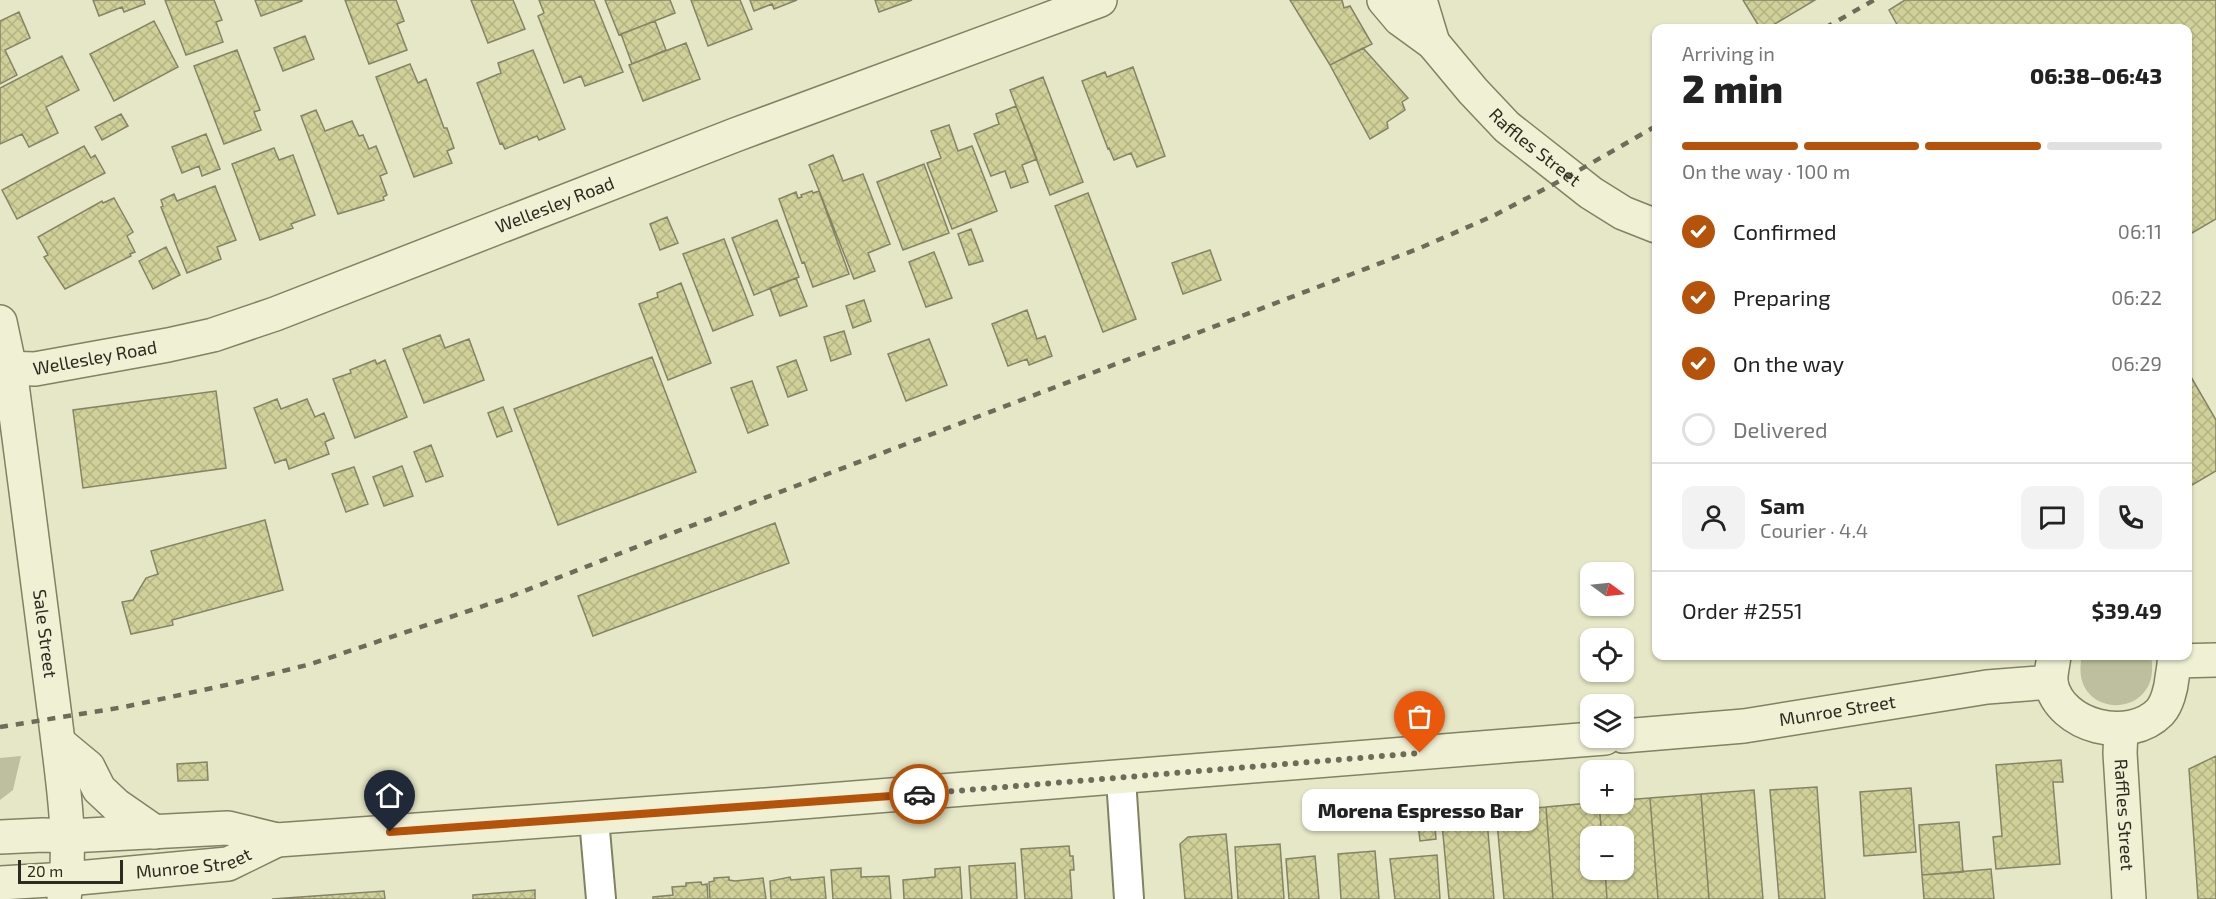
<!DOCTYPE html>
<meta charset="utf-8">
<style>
:root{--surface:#fff;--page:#f2f2f2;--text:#222;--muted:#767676;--line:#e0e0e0;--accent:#b45309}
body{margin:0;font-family:"Exo 2",sans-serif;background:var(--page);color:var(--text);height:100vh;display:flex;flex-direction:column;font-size:22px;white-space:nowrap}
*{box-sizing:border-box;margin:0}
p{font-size:20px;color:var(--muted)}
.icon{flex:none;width:33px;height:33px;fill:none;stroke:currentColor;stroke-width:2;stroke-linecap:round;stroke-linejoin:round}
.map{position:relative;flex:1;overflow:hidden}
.sheet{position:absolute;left:1652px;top:24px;width:540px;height:636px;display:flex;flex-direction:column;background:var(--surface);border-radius:12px;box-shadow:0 2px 4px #0004}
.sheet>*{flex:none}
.needle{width:39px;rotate:105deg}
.controls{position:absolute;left:1580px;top:562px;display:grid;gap:12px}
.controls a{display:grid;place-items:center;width:54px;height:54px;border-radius:12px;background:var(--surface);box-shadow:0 2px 4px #0004;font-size:30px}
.scale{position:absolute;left:18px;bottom:15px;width:105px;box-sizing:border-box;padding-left:6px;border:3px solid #2b2b1f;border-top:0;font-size:16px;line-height:21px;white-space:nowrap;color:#2b2b1f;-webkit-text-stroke:4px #f3f4d3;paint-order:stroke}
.pin{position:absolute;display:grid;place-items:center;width:51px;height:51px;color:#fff;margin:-62px -26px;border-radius:50% 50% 50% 0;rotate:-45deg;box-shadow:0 0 6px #0007}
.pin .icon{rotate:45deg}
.courier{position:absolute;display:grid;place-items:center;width:60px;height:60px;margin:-30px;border:4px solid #b45309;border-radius:50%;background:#fff;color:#222;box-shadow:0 2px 8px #0007}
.bubble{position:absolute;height:42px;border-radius:12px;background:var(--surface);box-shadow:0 2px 4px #0004;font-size:20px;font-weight:800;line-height:42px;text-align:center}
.summary em{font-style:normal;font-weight:800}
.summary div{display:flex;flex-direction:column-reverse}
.summary{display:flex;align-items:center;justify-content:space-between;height:102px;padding:0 30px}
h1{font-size:39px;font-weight:800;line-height:45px}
.bar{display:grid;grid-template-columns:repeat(4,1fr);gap:9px 6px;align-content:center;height:72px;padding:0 30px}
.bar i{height:8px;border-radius:4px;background:var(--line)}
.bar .on{background:var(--accent)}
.bar p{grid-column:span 4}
.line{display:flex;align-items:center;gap:15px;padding:0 30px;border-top:2px solid var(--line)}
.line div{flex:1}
.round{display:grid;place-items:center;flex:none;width:63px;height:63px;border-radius:12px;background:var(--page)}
ol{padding:0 30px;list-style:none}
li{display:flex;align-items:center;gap:18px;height:66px}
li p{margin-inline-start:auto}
li .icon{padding:6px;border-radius:50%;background:var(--accent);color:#fff;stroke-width:4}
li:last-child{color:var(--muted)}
li i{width:33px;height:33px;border:3px solid var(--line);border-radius:50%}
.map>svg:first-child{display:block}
</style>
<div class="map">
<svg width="2216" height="899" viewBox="0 0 2216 899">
<defs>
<pattern id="building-cross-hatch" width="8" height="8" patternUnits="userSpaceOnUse" patternTransform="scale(1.5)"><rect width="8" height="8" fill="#d0d099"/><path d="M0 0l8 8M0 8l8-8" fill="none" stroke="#b3b383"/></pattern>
</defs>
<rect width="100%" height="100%" fill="#e6e7c6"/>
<path fill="#bebf9e" d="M 2082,656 L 2151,656 C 2164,722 2067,721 2082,656 Z
M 21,756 L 13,790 L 0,800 L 0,758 Z"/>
<path fill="url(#building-cross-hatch)" stroke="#848466" stroke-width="1.5" d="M 93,0 L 144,0 L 145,4 L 124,12 L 122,7 L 99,16 Z
M 165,0 L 214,0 L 222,20 L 216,22 L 223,42 L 186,55 Z
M 255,0 L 302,0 L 302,1 L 261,16 Z
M 345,0 L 396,0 L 404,21 L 397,24 L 407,50 L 369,64 Z
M 471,0 L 513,0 L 525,29 L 488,43 Z
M 539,0 L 594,0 L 623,72 L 585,86 L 581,76 L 564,83 L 538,16 L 544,13 Z
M 605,0 L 670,0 L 675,13 L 619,35 Z
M 691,0 L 740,0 L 752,29 L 708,46 Z
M 750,0 L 797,0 L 774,9 L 772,4 L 754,11 Z
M 875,0 L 912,0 L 879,12 Z
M 1290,0 L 1342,0 L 1344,8 L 1350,6 L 1372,44 L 1330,65 Z
M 1743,0 L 1815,0 L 1768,28 L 1760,28 Z
M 1905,0 L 2216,0 L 2216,219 L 2187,236 L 2187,28 L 1899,28 L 1889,10 Z
M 19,12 L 30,38 L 5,50 L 17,75 L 0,84 L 0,21 Z
M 154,21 L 178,67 L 114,101 L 90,54 Z
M 655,21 L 666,50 L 632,64 L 621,34 Z
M 305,36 L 314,59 L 283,71 L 274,48 Z
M 686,43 L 700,79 L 643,101 L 629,65 Z
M 1363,48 L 1408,98 L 1402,102 L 1405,110 L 1387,122 L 1388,128 L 1370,139 L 1330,65 Z
M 237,50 L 260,110 L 254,112 L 261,130 L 224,144 L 194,66 Z
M 533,50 L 565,129 L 539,140 L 537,136 L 505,149 L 502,143 L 500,144 L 477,83 L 501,73 L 498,63 Z
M 62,56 L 79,90 L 46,107 L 58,133 L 29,147 L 22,134 L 0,144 L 0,88 Z
M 410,64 L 418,83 L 426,79 L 444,128 L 447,128 L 454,148 L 447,151 L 452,163 L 414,177 L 376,77 Z
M 1133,67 L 1165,156 L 1137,167 L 1131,153 L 1114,160 L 1109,148 L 1108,149 L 1082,81 L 1105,72 L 1107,77 Z
M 1043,77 L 1083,182 L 1050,195 L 1010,90 Z
M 1016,106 L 1037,159 L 1022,165 L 1028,182 L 1011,188 L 1005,171 L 991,176 L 974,134 L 999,124 L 996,114 Z
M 316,110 L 325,131 L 352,121 L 359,136 L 363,135 L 369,149 L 376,146 L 387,173 L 380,176 L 387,195 L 383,197 L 384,200 L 338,214 L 301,116 Z
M 121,114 L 128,126 L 102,140 L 95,127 Z
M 949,125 L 958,151 L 972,146 L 997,211 L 952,229 L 927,163 L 941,158 L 931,131 Z
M 206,134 L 220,169 L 202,176 L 199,166 L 182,173 L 172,147 Z
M 84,146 L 91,158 L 95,155 L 105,173 L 17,219 L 2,190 Z
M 274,148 L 279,160 L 293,155 L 315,215 L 291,224 L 293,228 L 260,240 L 232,164 Z
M 833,155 L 843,181 L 863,174 L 890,244 L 868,253 L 875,271 L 854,279 L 809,165 Z
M 924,164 L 949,233 L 903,250 L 877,182 Z
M 215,186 L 236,240 L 217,247 L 221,259 L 187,273 L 161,207 L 163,206 L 161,200 L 174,194 L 177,201 Z
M 812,191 L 813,193 L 819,191 L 849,274 L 813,287 L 804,262 L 802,263 L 779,199 L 796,192 L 798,198 L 802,197 L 801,195 Z
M 1088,193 L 1136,319 L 1103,332 L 1055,206 Z
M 114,198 L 133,232 L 127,236 L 135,252 L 130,254 L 131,256 L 65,289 L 44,257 L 48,255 L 38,237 L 102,201 L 103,203 Z
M 667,217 L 678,243 L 660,250 L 650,224 Z
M 777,220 L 799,277 L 754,295 L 732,238 Z
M 971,229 L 983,261 L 969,265 L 958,234 Z
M 724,239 L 753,315 L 713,331 L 683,254 Z
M 166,247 L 180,275 L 153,289 L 139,261 Z
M 1210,250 L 1221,280 L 1183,294 L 1172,263 Z
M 934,252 L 952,298 L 926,307 L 909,262 Z
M 796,278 L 807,306 L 780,316 L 770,288 Z
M 681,283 L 711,363 L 668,380 L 639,304 L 658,297 L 657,293 Z
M 864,300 L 871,321 L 853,328 L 846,306 Z
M 1027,310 L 1037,339 L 1045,336 L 1052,356 L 1029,365 L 1027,359 L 1008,366 L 992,324 Z
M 844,331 L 851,354 L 831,361 L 824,337 Z
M 440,335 L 445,348 L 469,339 L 484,380 L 424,403 L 403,349 Z
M 929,339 L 947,385 L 906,401 L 888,354 Z
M 652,357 L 696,472 L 558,525 L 514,409 Z
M 375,360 L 377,364 L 385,360 L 407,417 L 355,438 L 333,379 L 351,373 L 350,370 Z
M 796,360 L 807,390 L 788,397 L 777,367 Z
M 2187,370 L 2216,420 L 2216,471 L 2187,488 Z
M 752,381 L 768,425 L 748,433 L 731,388 Z
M 216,391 L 226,468 L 83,488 L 73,410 Z
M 277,399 L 281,409 L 307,399 L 315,417 L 324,413 L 334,438 L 325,442 L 329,454 L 289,469 L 286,459 L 275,463 L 254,408 Z
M 503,407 L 512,431 L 497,437 L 488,413 Z
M 431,445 L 443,476 L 426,482 L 414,452 Z
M 402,466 L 413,496 L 384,506 L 373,477 Z
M 354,467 L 368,504 L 346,512 L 332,474 Z
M 265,520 L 283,590 L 172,620 L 173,625 L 131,634 L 122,602 L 133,600 L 146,578 L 158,574 L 151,551 Z
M 775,523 L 789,563 L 593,636 L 578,596 Z
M 2216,756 L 2216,899 L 2198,899 L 2189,769 Z
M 2061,760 L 2063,782 L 2053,782 L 2060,864 L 1996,869 L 1993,837 L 2002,836 L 1996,765 Z
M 207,762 L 208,780 L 178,781 L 177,764 Z
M 1817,787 L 1825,899 L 1779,899 L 1770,790 Z
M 1911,788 L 1916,852 L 1864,856 L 1860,792 Z
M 1754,790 L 1763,899 L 1709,899 L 1701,794 Z
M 1701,794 L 1709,899 L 1658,899 L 1650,798 Z
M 1650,798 L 1658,899 L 1607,899 L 1605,870 L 1623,870 L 1623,837 L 1602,837 L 1599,804 L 1623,804 L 1623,800 Z
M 1590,803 L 1599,804 L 1602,837 L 1590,837 L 1590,870 L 1605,870 L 1607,899 L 1553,899 L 1546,807 Z
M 1546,807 L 1553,899 L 1504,899 L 1496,811 Z
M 1486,810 L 1494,899 L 1449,899 L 1441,813 Z
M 1434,814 L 1436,839 L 1420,841 L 1417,816 Z
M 1959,822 L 1963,872 L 1922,875 L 1919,825 Z
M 1226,834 L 1232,899 L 1185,899 L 1180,844 L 1188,837 Z
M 1280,844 L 1284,899 L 1238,899 L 1235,847 Z
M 1069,846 L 1070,856 L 1073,856 L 1074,870 L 1070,870 L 1072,899 L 1025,899 L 1021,849 Z
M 1375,851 L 1379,899 L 1341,899 L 1338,854 Z
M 1437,855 L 1440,899 L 1395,899 L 1390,859 Z
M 1315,856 L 1319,899 L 1289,899 L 1286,859 Z
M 1015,863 L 1017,899 L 971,899 L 969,866 Z
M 960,867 L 962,899 L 904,899 L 903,880 L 935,877 L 935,869 Z
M 861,868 L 861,877 L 889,876 L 891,899 L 833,899 L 831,870 Z
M 1991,869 L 1994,899 L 1924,899 L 1922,875 Z
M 729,877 L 729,880 L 735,881 L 763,878 L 766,899 L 710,899 L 709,882 L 714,881 L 714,878 Z
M 790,877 L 791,880 L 824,877 L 826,899 L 771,899 L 770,881 Z
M 701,882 L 702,885 L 707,884 L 708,899 L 653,899 L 653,897 L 673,895 L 672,887 L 686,886 L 686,883 Z
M 535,890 L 535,899 L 473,899 L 473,895 Z
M 384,891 L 385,899 L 272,899 Z"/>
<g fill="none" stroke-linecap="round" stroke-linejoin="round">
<g stroke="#818164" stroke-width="32">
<path id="street" d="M 1121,779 L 1129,899
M 594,819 L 601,899"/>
</g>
<g stroke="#818164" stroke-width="36">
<g id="secondary">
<path id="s1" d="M 1384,0 L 1400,19 L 1433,43 L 1473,91 L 1507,127 L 1591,193 L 1623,213 L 1656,226"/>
<path d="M 1420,0 L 1433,43"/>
<path id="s2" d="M 0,322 L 10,369 C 25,485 41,601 55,717 C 62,778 73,838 64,899"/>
<path id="s3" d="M 0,368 L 35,369 L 168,345 L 213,335 L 275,314 L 735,135 L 1100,0"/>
<path d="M 2054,656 C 2053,664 2050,675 2051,683 C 2060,727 2129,744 2160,712 C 2167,704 2171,689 2172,678 C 2173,671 2175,663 2174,656"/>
<path d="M 2175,661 L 2216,660"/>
<path id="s4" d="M 2121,729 L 2120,753 L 2129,899"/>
<path id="s5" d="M 1623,736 L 1744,726 L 1987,687 L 2051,682"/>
<path d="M 59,743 L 88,767 L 99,789 L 116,805 L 155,832"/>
<path d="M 0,837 L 43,835 L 68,836 L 228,828 L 277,840 C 720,810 1162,775 1605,738"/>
<path id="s6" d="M 0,883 L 67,879 L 228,864 L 277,840"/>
</g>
</g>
<use href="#street" stroke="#fff" stroke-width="28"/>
<use href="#secondary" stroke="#f0f0d5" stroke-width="33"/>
<path stroke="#6c6d59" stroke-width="4.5" stroke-dasharray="8 8" stroke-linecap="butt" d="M 1825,28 L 1874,0
M 0,727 L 124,707 L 231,684 L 311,664 L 504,599 L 649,542 L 1420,248 L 1495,215 L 1569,176 L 1656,126"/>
</g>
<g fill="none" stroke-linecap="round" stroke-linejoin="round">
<path stroke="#6c6d59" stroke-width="6" stroke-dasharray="0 10.8" d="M 919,794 L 1420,753"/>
<path stroke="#b45309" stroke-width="8" d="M 390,832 L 919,794"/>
</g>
<g text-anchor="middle" stroke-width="6" stroke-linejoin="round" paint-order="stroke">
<g font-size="18" fill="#2b2b1f" stroke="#f3f4d3">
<text dy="6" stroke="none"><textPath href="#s1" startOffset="212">Raffles Street</textPath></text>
<text dy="6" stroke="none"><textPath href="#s3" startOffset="582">Wellesley Road</textPath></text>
<text dy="6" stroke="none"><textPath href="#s3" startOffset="96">Wellesley Road</textPath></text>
<text dy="6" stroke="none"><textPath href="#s2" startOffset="315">Sale Street</textPath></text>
<text dy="6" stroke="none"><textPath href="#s5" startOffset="216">Munroe Street</textPath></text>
<text dy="6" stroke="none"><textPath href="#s4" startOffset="86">Raffles Street</textPath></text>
<text dy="6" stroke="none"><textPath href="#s6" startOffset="195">Munroe Street</textPath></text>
</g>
</g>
</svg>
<div class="controls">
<a><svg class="needle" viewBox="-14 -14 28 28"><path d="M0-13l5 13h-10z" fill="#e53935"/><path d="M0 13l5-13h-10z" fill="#767676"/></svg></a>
<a><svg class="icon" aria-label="locate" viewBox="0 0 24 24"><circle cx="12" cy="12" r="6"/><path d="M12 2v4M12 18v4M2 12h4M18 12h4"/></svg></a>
<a><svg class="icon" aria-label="layers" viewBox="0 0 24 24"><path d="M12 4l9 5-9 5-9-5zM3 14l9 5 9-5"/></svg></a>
<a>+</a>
<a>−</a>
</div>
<div class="scale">20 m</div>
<div class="pin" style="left:1420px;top:753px;background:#ea580c"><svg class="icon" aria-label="bag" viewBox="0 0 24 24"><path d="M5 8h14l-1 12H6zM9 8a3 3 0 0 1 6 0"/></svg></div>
<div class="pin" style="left:390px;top:832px;background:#1f2937"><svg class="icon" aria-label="home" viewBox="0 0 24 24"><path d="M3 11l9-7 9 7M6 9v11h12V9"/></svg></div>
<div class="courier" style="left:919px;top:794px"><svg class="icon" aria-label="car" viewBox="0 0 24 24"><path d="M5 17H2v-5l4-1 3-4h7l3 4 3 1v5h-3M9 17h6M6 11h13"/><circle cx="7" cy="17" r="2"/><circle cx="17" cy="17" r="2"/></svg></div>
<div class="bubble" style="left:1302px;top:789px;width:237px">Morena Espresso Bar</div>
<section class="sheet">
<div class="summary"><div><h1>2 min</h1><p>Arriving in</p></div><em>06:38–06:43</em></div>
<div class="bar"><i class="on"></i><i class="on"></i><i class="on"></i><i></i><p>On the way · 100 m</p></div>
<ol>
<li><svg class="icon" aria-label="check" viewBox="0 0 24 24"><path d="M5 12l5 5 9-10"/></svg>Confirmed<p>06:11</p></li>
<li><svg class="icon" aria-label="check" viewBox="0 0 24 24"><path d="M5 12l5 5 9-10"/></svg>Preparing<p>06:22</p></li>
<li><svg class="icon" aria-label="check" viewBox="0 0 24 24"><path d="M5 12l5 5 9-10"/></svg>On the way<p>06:29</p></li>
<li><i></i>Delivered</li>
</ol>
<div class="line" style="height:108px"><a class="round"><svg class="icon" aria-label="person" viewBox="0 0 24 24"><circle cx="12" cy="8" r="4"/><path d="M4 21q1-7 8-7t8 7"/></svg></a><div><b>Sam</b><p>Courier · 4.4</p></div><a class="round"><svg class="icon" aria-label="chat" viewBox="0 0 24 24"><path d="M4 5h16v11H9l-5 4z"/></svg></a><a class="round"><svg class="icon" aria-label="phone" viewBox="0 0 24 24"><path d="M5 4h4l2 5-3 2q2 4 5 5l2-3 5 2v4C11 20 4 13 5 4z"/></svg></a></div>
<div class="line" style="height:78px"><div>Order #2551</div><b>$39.49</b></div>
</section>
</div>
